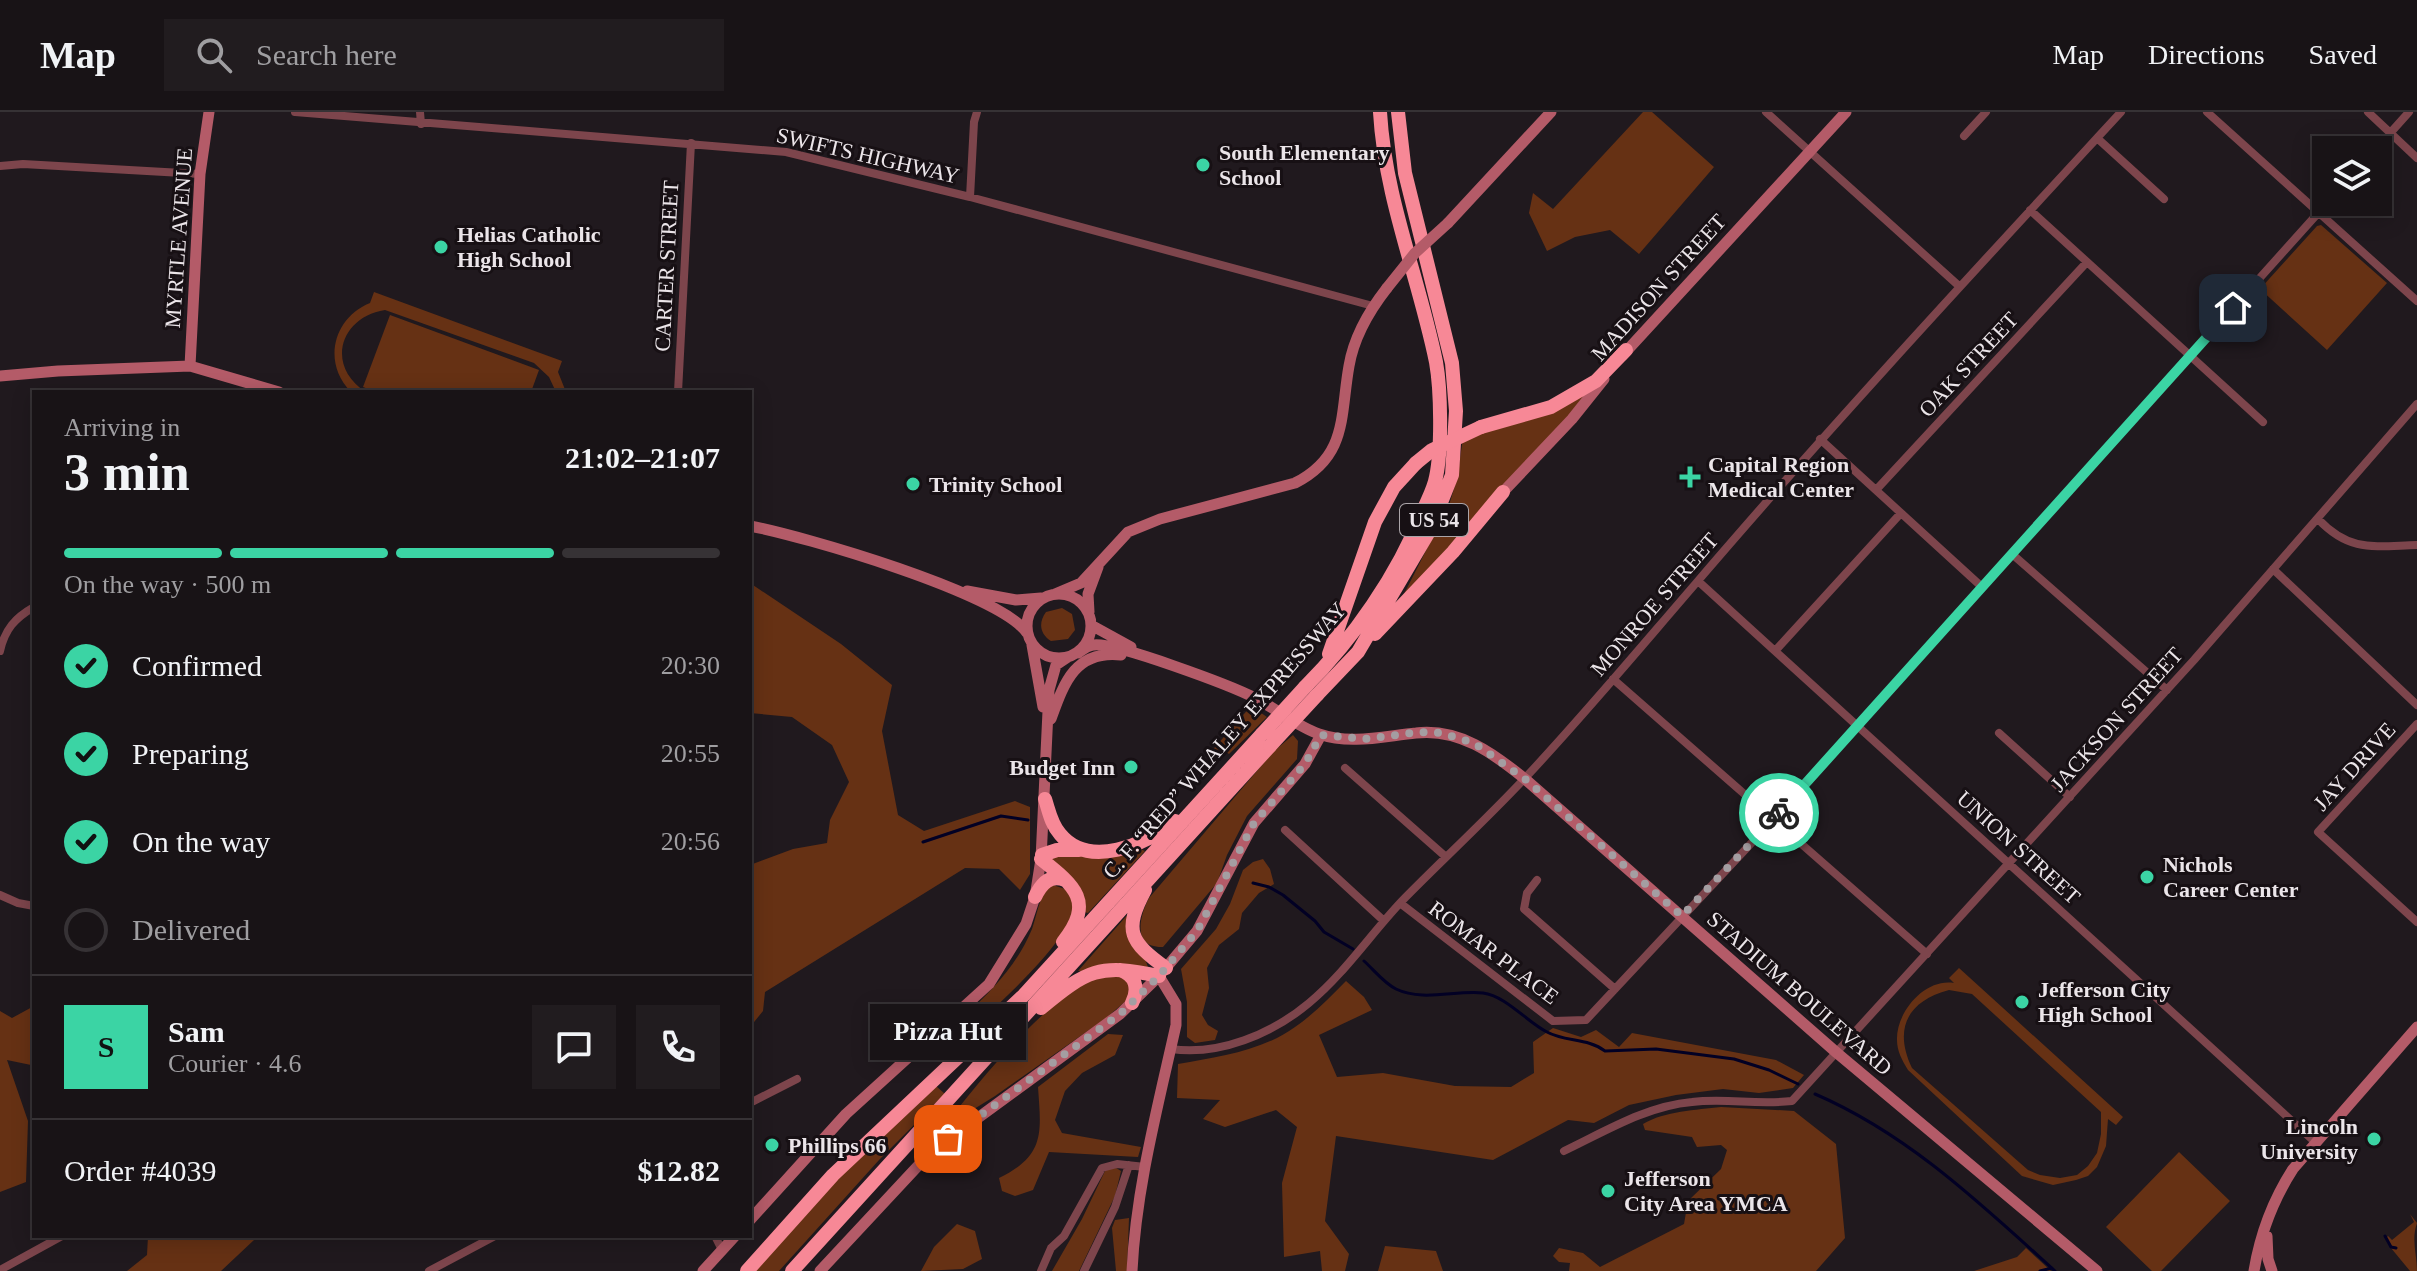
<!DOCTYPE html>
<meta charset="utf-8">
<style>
:root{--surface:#181316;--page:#211c1f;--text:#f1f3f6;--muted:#9f9ea1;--line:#363235;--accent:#3bd4a4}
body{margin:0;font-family:"Times New Roman",serif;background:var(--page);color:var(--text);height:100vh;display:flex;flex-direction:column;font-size:30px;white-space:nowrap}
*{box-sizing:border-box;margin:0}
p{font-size:26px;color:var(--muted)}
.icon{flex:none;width:44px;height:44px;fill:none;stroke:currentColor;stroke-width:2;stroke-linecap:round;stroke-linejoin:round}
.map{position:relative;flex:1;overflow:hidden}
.panel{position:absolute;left:32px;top:278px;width:720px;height:848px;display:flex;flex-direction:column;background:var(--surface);border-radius:0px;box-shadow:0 4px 20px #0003,0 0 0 2px var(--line)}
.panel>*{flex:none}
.controls{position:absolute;left:2312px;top:24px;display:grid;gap:16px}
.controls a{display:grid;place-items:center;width:80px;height:80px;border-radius:0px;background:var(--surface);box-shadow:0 4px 20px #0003,0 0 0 2px var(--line);font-size:40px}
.pin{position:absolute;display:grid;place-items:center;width:68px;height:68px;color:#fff;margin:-34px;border-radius:16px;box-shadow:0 4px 12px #0006}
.courier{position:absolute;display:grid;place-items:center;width:80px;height:80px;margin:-40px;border:6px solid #3bd4a4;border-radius:50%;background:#fff;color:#222;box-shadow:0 2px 10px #0007}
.bubble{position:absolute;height:56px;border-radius:0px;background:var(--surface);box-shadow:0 4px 20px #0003,0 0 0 2px var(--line);font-size:26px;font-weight:700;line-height:56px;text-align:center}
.headline em{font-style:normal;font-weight:700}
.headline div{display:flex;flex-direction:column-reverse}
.headline{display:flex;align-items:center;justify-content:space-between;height:136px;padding:0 32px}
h1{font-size:52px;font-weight:700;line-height:60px}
.bar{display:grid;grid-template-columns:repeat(4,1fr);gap:12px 8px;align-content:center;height:96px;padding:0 32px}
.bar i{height:10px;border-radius:6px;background:var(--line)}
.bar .selected{background:var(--accent)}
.bar p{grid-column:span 4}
.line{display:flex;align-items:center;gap:20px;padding:0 32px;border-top:2px solid var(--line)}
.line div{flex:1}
.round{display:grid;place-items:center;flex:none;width:84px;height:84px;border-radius:0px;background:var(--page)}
ol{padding:0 32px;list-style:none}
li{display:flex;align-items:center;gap:24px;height:88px}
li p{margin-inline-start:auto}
li .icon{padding:8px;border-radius:50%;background:var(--accent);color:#111;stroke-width:4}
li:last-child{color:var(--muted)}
li i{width:44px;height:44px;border:4px solid var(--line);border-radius:50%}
header{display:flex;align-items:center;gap:48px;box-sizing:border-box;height:112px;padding:0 40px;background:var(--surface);border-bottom:2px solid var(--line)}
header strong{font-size:38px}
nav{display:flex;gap:44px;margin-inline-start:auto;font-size:28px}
.search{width:560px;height:72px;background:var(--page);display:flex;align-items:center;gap:20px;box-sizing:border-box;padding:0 28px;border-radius:0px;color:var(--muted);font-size:30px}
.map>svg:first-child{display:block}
</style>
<header>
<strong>Map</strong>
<div class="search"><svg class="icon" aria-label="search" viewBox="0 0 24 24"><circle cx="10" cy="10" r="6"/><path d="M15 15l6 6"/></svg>Search here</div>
<nav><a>Map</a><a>Directions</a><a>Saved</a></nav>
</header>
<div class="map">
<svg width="2417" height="1159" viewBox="0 0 2417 1159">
<rect width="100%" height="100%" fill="#20191e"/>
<path fill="#663114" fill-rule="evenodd" d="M 1643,0 L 1652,0 L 1714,55 L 1639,142 L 1610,118 L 1575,125 L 1547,139 L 1529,101 L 1533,81 L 1553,97 Z
M 2321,113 L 2387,171 L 2327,238 L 2260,177 L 2317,114 Z
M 374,180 L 562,249 L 558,260 L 566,280 L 556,280 L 549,265 L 534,251 L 385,198 C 340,205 325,254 366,280 L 351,280 C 322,251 333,206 370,191 Z
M 390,203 L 539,258 L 531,280 L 376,280 L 363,275 Z
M 1584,281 L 1587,284 L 1402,486 L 1449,393 L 1457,367 L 1463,326 Z
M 750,471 L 841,532 L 892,573 L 882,619 L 898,703 L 924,719 L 1015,689 L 1030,695 L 1030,762 L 1020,778 L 999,757 L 965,756 L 765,880 L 763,899 L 750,915 L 750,753 L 793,737 L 827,731 L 830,708 L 849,670 L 832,633 L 792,605 L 750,601 Z
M 1062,496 L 1072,502 L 1075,518 L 1068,527 L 1051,529 C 1040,522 1038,511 1046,500 Z
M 1251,594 L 1267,605 L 1229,642 L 1226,640 L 1217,649 L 1209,642 Z
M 1293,623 L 1298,629 L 1297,647 L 1247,704 L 1227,743 L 1217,771 L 1163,835 C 1132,836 1139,805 1149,786 L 1273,640 Z
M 1140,737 L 1145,739 L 1088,801 L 1084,800 L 1051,748 L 1053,745 Z
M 1263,747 L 1270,757 L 1274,772 L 1259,781 L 1242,801 L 1239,817 L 1219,833 L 1207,856 L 1209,876 L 1202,903 L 1208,913 L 1218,919 L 1215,928 L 1195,931 L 1187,925 L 1187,890 L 1181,857 L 1216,817 L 1230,792 L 1243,758 L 1253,750 Z
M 1053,773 L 1068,778 C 1071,784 1074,790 1073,796 C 1069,832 993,896 967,922 L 971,906 L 966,903 C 993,877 1017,853 1032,817 C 1037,804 1040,778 1053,773 Z
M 1129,801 L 1149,858 L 1078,859 Z
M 1959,856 L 2123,1005 L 2116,1013 L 2108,1007 L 2106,1034 L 2097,1055 L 2088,1064 L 2076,1068 L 2053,1073 L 2022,1064 L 1908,958 C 1902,948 1897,939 1897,928 C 1896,900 1925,866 1954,871 L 1949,866 ZM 1949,878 L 1972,882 L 2101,1000 L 2101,1022 L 2097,1041 L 2088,1054 L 2077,1063 L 2060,1066 L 2040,1063 L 2028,1058 L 1912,956 C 1893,916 1908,889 1949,878 Z
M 1116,860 L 1130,869 L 1128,887 L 1106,906 L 995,984 L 942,1017 C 978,970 1032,904 1081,873 C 1091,867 1105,864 1116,860 Z
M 1346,869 L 1364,885 L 1372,898 L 1319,923 L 1337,965 L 1383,961 L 1455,974 L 1511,975 L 1534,961 L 1533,930 L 1553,916 L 1581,925 L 1596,918 L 1619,935 L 1632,921 L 1776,948 L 1804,963 L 1793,976 L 1759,981 L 1723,977 L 1676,983 L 1629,993 L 1594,1011 L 1568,1008 L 1493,1048 L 1336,1024 L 1325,1109 L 1349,1142 L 1345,1159 L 1322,1159 L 1320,1139 L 1284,1145 L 1282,1071 L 1297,1015 L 1276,998 L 1225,1015 L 1203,1007 L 1220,988 L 1177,986 L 1178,952 C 1218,945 1262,939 1295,915 C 1314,902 1330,885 1346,869 Z
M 34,894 L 34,960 L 31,953 L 7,948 L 28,1009 L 26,1070 L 0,1080 L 0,899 L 12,906 Z
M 1108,922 L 1123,923 L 1115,943 L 1082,961 L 1065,979 L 1055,1008 L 1062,1021 L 1141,1035 L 1138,1045 L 1049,1040 L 1033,1078 L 1015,1084 L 1002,1079 L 999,1066 C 1046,1043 1041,1020 1038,975 Z
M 936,974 L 945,982 L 879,1048 L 779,1159 L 754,1159 L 845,1059 Z
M 1721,995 L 1794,999 L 1836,1032 L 1845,1126 L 1816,1159 L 1569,1159 L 1570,1151 L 1559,1150 L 1553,1144 L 1559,1136 L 1583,1141 L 1600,1155 L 1684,1112 L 1688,1089 L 1721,1057 L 1727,1038 L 1721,1033 L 1697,1035 L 1692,1025 L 1645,1018 L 1643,1012 C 1665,999 1696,998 1721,995 Z
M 2179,1040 L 2230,1089 L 2161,1159 L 2152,1159 L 2106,1115 Z
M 1113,1054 L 1121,1059 L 1115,1084 L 1079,1159 L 1052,1159 L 1082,1107 L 1105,1059 Z
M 2410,1102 L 2417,1111 C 2411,1128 2417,1142 2417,1159 L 2410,1159 L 2391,1136 L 2396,1135 L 2391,1134 L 2386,1126 L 2388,1124 L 2392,1128 L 2414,1110 Z
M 1129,1106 L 1127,1159 L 1116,1159 L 1112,1116 L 1115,1108 Z
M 957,1112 L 975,1119 L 982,1147 L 963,1157 L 921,1159 L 934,1135 Z
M 148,1124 L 277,1124 L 254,1128 L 221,1159 L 127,1159 L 147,1143 Z
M 1385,1134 L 1436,1139 L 1443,1159 L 1378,1159 Z
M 2026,1136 L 2051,1159 L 1974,1159 L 2017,1145 Z"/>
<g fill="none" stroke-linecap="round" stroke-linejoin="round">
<path stroke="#020024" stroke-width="3" d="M 923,730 L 1001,704 L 1028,708
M 1253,771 L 1269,775 L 1283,783 L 1315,809 L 1324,820 L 1353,837
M 1364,849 C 1374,858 1384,871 1396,877 C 1423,890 1455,878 1483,881 C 1506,884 1527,910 1547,920 C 1565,930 1588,926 1605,939 L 1656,937 L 1734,947 L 1769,958 L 1798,972
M 1815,982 C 1908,1022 1981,1092 2055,1159
M 2385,1124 L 2391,1135 L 2396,1136
M 2040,1159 L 2052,1156"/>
<path stroke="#7d454c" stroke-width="8" d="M 295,0 L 786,40 L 970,85 L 1373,194
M 420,0 L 421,12
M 1766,0 L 1959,174
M 2207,0 L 2417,189
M 2368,0 L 2417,46
M 1964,24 L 1986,0
M 2097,26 L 2164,87
M 2375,38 L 2409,0
M 0,54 L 23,52 L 200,62
M 970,85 L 974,10 L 977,0
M 2030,98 L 2263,310
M 678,280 L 691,31
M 1820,327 L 1982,475
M 1876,378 L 2087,150
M 2318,407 C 2350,441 2375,434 2417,433
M 2012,442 L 2167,578
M 2273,457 L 2417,593
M 1698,469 L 2315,1030
M 0,539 C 5,517 15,506 34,495
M 1775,539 L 1901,401
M 1613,567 L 1927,842
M 2417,612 L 2318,720 L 2417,810
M 1999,621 L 2070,685
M 1345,656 L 1446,745
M 1285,718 L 1384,809
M 1537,768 L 1527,781 L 1524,797 L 1615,877
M 0,783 L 18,791 L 34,794
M 1400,791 L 1553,909 L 1586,908 L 1772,709 L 2328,90
M 1171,937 C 1219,944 1272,922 1309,891 C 1344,862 1370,823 1401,790 C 1442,748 1486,708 1526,665 C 1585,602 1640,536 1697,470 C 1834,310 1978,155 2121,0
M 750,991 L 797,967
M 1564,1039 C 1604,1020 1646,994 1692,990 C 1725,986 1758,993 1792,989 L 2194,548 L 2417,292
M 715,1124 L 722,1138
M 0,1158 L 62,1124
M 429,1159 L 495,1124
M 1041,1159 L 1051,1136 L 1064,1124 L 1102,1056 L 1117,1052 L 1145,1055
M 1084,1159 L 1115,1095 L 1129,1053"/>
<path stroke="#b45b68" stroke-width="11" d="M 1448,111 L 1551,0
M 1622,244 L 1846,0
M 190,254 L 200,62 L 209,0
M 0,264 L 58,259 L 190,254 L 279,280
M 1503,380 L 1572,307 L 1604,267
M 750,414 C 803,424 1000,481 1027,521
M 967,479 L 1016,488 L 1041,486
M1027 514a32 32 0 1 1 64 0a32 32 0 1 1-64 0Z
M 1055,482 L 1081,471 L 1128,420 L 1160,407 L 1295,371 C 1348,344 1340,304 1349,254 C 1354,224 1369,199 1387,176
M 1089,500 L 1088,482 L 1098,455
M 1091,513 L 1131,535
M 1032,533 L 1043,595
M 1078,541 C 1082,538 1088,533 1094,533 C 1115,530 1232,574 1255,586 C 1277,597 1296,614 1319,622 C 1351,633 1384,624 1416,621 C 1459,616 1493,641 1525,667 L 1837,941 L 2097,1159
M 1051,607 C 1064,571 1075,538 1121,543
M 750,1108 L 846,1002 L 989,872 L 1026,812 L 1035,785 L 1041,747 L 1049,578 L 1056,553 L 1068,545
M 2267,1124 L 2268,1147 L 2272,1159
M 703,1159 L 735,1124
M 820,1159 L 930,1041 L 1120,902 L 1159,864 L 1197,819 L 1254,711 L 1305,652 L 1321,623
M 1132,1159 C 1136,1076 1158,994 1176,913 L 1176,892 L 1159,864
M 2254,1159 C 2260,1123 2273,1088 2293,1057 L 2417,915"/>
<path stroke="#f78896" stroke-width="14" d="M 1481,315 L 1551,295 L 1596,269 L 1626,238
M 1375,522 L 1453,440 L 1503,380
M 1329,542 L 1375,410 L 1394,375 L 1416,351
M 1305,575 C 1354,526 1397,464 1423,399 C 1427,389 1434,377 1436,365 C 1442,337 1441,278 1436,250 C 1419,166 1385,87 1380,0
M 1317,583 L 1358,540 L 1430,418 L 1452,363 L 1456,299 L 1452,251 L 1405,61 L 1398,0
M 1045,687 C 1049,699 1051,712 1060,722 C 1089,758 1146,732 1175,709
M 1042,743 L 1057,738 L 1079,738
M 1041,747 C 1075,774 1095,790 1063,830
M 1145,778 C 1123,819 1130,830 1166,856
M 1035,785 C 1041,772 1050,762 1065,768
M 1120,858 C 1136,863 1139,877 1132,891
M 1041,896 C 1087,858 1099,851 1159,864
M 747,1159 L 833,1063 L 1024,883 L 1262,622
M 792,1159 L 1270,634"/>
<path stroke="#b45b68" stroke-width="11" d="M 1387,176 L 1415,141 L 1448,111"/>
<path stroke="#f78896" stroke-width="14" d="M 1416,351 L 1432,338 L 1481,315
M 1262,622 L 1305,575
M 1270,634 L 1317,583"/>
</g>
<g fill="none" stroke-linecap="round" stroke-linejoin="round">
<path stroke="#a49ea2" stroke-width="8" stroke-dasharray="0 14.4" d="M 948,1027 L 1120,902 L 1159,864 L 1197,819 L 1254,711 L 1305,652 L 1321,623 L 1365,627 L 1420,620 L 1441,621 L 1474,631 L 1525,667 L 1682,804 L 1779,701"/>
<path stroke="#3bd4a4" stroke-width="10" d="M 1779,701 L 2233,196"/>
</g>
<g fill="#3bd4a4" stroke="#171014" stroke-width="3">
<circle cx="1203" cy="53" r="8"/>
<circle cx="441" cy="135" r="8"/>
<path d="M1686 353h8v8h8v8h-8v8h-8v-8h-8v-8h8z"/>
<circle cx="913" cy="372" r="8"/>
<circle cx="1131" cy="655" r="8"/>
<circle cx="2147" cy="765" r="8"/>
<circle cx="2022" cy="890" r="8"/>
<circle cx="2374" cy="1027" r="8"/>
<circle cx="772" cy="1033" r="8"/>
<circle cx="1608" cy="1079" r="8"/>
</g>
<g text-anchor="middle" stroke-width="6" stroke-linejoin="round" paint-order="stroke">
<rect fill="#171014" stroke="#aba5a9" stroke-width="2" x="1400" y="392" width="68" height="32" rx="6"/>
<g font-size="20" font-weight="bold" fill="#ebe5e9">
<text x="1434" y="415">US 54</text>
</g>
<g font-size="22" font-weight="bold" fill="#ebe5e9" stroke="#171014" text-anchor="start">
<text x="1219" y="48">South Elementary<tspan x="1219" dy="25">School</tspan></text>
<text x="457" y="130">Helias Catholic<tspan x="457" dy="25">High School</tspan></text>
<text x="1708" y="360">Capital Region<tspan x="1708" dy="25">Medical Center</tspan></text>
<text x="929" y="380">Trinity School</text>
<text x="1115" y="663" text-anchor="end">Budget Inn</text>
<text x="2163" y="760">Nichols<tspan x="2163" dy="25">Career Center</tspan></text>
<text x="2038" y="885">Jefferson City<tspan x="2038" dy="25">High School</tspan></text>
<text x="2358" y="1022" text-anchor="end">Lincoln<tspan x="2358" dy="25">University</tspan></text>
<text x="788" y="1041">Phillips 66</text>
<text x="1624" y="1074">Jefferson<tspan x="1624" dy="25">City Area YMCA</tspan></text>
</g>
<g font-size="22" fill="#ebe5e9" stroke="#171014">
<text transform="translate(868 43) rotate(13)" y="8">SWIFTS HIGHWAY</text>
<text transform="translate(178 126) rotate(-86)" y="8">MYRTLE AVENUE</text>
<text transform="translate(666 154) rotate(-87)" y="8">CARTER STREET</text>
<text transform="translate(1658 175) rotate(-48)" y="8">MADISON STREET</text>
<text transform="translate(1968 252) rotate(-47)" y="8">OAK STREET</text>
<text transform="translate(1654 492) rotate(-49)" y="8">MONROE STREET</text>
<text transform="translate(2116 607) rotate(-48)" y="8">JACKSON STREET</text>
<text transform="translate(1224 628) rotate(-49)" y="8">C. F. “RED” WHALEY EXPRESSWAY</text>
<text transform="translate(2354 654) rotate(-48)" y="8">JAY DRIVE</text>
<text transform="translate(2019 735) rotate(42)" y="8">UNION STREET</text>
<text transform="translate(1494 840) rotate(37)" y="8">ROMAR PLACE</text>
<text transform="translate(1800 881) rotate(41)" y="8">STADIUM BOULEVARD</text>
</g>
</g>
</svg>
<div class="controls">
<a><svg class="icon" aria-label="layers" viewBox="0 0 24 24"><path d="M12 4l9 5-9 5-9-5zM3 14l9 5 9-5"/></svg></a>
</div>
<div class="pin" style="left:948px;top:1027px;background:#ea580c"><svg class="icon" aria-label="bag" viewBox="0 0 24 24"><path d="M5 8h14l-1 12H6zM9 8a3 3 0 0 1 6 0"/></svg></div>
<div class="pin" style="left:2233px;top:196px;background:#1f2937"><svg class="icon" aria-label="home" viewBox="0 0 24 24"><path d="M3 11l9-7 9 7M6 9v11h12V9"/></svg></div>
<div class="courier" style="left:1779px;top:701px"><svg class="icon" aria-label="bike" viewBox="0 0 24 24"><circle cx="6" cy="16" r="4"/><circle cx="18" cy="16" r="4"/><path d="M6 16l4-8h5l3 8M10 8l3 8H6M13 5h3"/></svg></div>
<div class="bubble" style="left:870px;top:892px;width:156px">Pizza Hut</div>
<section class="panel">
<div class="headline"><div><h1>3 min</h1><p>Arriving in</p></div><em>21:02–21:07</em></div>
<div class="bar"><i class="selected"></i><i class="selected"></i><i class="selected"></i><i></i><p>On the way · 500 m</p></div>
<ol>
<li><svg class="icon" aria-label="check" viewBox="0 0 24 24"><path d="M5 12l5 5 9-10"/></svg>Confirmed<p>20:30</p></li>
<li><svg class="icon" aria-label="check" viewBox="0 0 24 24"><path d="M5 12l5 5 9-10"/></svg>Preparing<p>20:55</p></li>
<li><svg class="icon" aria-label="check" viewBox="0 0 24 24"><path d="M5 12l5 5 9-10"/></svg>On the way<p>20:56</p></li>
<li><i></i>Delivered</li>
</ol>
<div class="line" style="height:144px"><b class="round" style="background:var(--accent);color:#111">S</b><div><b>Sam</b><p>Courier · 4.6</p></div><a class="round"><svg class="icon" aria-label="chat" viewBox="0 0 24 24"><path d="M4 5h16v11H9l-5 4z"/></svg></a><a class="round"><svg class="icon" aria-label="phone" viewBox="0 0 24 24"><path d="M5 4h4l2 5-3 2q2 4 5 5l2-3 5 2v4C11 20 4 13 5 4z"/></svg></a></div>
<div class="line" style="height:104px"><div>Order #4039</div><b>$12.82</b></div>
</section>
</div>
